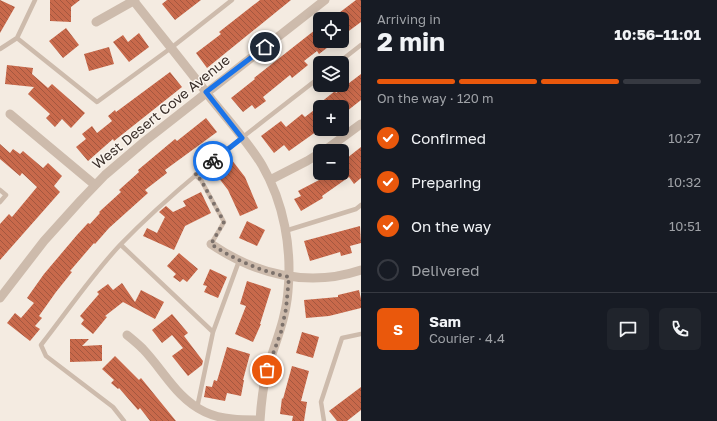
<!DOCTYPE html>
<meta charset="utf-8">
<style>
:root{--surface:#171b24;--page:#20242c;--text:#f1f3f6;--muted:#9ea1a6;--line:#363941;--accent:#ea580c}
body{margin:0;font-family:"Golos Text",sans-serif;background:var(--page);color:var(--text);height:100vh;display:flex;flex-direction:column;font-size:15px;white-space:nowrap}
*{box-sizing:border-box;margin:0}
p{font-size:13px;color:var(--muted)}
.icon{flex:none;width:22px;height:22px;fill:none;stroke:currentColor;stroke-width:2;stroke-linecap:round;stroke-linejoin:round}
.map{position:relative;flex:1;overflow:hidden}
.sheet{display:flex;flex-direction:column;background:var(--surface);width:356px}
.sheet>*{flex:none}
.buttons{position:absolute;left:313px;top:12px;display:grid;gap:8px}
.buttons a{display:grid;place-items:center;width:36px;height:36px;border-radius:6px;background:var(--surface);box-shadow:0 2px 10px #0003;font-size:20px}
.pin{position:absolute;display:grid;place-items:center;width:34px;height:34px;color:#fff;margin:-17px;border:2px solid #fff;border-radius:50%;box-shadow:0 1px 4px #0007}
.courier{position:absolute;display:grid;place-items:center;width:40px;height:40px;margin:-20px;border:3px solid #1a73e8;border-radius:50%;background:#fff;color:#222;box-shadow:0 1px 5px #0007}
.headline em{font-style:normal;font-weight:700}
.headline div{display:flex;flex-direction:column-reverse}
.headline{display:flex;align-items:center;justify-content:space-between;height:68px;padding:0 16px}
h1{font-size:26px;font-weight:700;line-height:30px}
.bar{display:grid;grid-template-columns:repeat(4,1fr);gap:6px 4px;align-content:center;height:48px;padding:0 16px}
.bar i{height:5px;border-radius:3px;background:var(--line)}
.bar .current{background:var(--accent)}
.bar p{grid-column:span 4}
.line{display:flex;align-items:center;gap:10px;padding:0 16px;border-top:1px solid var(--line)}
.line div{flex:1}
.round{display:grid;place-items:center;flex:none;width:42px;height:42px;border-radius:6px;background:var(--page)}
ol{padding:0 16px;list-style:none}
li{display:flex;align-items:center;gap:12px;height:44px}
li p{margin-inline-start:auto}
li .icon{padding:4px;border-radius:50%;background:var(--accent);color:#fff;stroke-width:4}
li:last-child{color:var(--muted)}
li i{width:22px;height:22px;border:2px solid var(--line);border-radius:50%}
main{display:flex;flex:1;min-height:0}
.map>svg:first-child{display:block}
</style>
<main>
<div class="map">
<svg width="361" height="421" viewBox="0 0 361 421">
<defs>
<pattern id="building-back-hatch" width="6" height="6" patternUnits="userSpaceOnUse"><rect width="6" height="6" fill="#c8694b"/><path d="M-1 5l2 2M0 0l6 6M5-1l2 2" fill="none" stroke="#a4573f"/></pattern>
</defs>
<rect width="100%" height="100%" fill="#f4ebe1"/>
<path fill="url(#building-back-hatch)" d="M 0,0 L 15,7 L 0,33 Z
M 50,0 L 80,0 L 71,7 L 71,22 L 50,21 Z
M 167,0 L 201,0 L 175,20 L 162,4 Z
M 260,0 L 291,0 L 207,68 L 196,53 L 221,34 L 219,32 Z
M 356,0 L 361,0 L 361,22 L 342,36 L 342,19 L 331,19 Z
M 66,28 L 79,45 L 63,58 L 49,41 Z
M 315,30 L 320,37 L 320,41 L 336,41 L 319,54 L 317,51 L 304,61 L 308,65 L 292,78 L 290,75 L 263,97 L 266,101 L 255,109 L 252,105 L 243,112 L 231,98 L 255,79 L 254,78 Z
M 139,33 L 149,47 L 129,62 L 113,42 L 123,35 L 128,42 Z
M 109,47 L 114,64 L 89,71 L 84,54 Z
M 7,65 L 33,68 L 32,74 L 48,88 L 52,84 L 85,113 L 71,128 L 62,119 L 55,127 L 46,118 L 50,114 L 28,94 L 34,87 L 5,84 Z
M 170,72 L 182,87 L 114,141 L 113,139 L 88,161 L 76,147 L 86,139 L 82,134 L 92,126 L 97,133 L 112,121 L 108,116 L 115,110 L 116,112 Z
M 361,74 L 361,100 L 342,115 L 342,107 L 320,107 L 320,129 L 289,151 L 284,145 L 274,153 L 261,136 L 281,121 L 286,127 L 302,114 L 305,117 L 318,107 L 315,107 L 335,91 L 336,93 Z
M 206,118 L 217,132 L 165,170 L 167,173 L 145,190 L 148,193 L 109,228 L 95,244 L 94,243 L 70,271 L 72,272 L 56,292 L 39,316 L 42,318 L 35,326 L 40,329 L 30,341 L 7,323 L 15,313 L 21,318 L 34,303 L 27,298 L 44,274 L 77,235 L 88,223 L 90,224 L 100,213 L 99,212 L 121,192 L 119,190 L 139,172 L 138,170 L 175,139 L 177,141 Z
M 0,144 L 10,153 L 13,149 L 20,154 L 23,151 L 43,168 L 48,163 L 62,176 L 54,186 L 60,192 L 0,260 L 0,224 L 9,214 L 12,217 L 37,187 L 22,173 L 20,176 L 0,159 Z
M 361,147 L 361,178 L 354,184 L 349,177 L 322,196 L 323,198 L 301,211 L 294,199 L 301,196 L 298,191 L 321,179 L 320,177 L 326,173 L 342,173 L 342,162 Z
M 228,155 L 245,177 L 258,208 L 240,216 L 228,190 L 218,177 L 215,179 L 208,170 Z
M 201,192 L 211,213 L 185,226 L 174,250 L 143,236 L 147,228 L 157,233 L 165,217 L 159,212 L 166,206 L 173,212 L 186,206 L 183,201 Z
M 247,221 L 265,230 L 257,246 L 239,238 Z
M 360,226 L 361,243 L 350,246 L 352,253 L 341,256 L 340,252 L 310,261 L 304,241 Z
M 179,253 L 198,269 L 187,282 L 183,279 L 180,282 L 173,277 L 176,274 L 167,266 Z
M 210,269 L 227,277 L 218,298 L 204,292 L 207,286 L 203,285 Z
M 247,281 L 271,289 L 260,324 L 261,324 L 253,342 L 235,334 L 246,306 L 240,304 Z
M 122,283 L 135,302 L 141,290 L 164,302 L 155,319 L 123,302 L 105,316 L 107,317 L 93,334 L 81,324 L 84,320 L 80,316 L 99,294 L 97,292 L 108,284 L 113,290 Z
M 359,290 L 361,299 L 361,308 L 329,316 L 306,318 L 304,300 L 338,297 L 338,295 Z
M 172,314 L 188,333 L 184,336 L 203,361 L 202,365 L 188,376 L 172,356 L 183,348 L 172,335 L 162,343 L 152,330 Z
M 302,332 L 319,337 L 313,358 L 296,353 Z
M 70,339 L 89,339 L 82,346 L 102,345 L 102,361 L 70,362 Z
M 227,347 L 250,354 L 243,380 L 244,380 L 241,396 L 227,393 L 225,401 L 204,397 L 206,386 L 212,387 L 214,380 L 217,381 Z
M 115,356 L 139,380 L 141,378 L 176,421 L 150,421 L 140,408 L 138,410 L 119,388 L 118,389 L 111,383 L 114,380 L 102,369 Z
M 292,366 L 309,371 L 301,401 L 307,402 L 304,421 L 292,421 L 293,416 L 280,414 L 282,398 L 283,399 Z
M 361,387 L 361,410 L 347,421 L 337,421 L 329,411 Z"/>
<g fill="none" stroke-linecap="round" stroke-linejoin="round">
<path stroke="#cdbbac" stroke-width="4.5" d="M 17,38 L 97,102 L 171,48 L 232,0
M 0,49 L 17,38 L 35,0
M 338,63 L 361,45
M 195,175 L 201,180 L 224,222 L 211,244
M 0,190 L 6,195 L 0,202
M 285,231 L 356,209 L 361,205
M 121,245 L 213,332
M 197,408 L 213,332 L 239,261
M 124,421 L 113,407 L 46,356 L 41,345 C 67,312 91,276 120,245 C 181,182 251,131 320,77
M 324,421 L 321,402 L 342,338 L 361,334"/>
<path stroke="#cdbbac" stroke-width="9" d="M 133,0 C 159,33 186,66 212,100 C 229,121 248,142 262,165 C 284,203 292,248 288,291 C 286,319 275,343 267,370 C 263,387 261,404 260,421
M 96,22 L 135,0
M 10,114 L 95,185
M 324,151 L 361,124
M 270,180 L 307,161 L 320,153
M 211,244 C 255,274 308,288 361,270
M 0,298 L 44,241 L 81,200 L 105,175 L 145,141 L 325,0
M 127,335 C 132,339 138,344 143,349 C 164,371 177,399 205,412 C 222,420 242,420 260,420"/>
</g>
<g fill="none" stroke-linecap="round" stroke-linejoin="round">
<path stroke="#7c716b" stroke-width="4" stroke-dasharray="0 7.2" d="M 213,161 L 195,175 L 201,180 L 224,222 L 211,244 C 235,260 260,271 289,277 L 286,309 L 281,332 L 267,370"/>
<path stroke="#1a73e8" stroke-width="5" d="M 213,161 L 242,138 L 206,92 L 265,47"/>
</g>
<g text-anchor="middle" stroke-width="3" stroke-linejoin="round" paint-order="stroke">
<g font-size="14" fill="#3b302b" stroke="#fbf5ee">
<text transform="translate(161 112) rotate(-39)" y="5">West Desert Cove Avenue</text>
</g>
</g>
</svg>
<div class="buttons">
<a><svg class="icon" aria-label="locate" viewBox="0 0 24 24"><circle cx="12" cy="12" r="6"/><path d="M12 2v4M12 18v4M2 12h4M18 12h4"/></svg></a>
<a><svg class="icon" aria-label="layers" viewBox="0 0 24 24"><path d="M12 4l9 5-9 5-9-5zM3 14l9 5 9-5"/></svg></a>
<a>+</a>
<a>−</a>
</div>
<div class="pin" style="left:267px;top:370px;background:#ea580c"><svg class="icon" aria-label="bag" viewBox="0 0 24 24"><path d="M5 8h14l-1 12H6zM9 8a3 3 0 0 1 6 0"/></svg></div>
<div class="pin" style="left:265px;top:47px;background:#1f2937"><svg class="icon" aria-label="home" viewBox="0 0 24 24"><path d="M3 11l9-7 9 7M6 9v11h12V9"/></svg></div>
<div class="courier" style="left:213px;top:161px"><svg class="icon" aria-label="bike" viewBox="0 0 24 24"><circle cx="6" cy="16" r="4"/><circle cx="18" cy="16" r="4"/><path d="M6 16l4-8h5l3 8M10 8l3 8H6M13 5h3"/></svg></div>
</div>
<section class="sheet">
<div class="headline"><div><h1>2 min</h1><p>Arriving in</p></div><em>10:56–11:01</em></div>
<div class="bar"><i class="current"></i><i class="current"></i><i class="current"></i><i></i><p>On the way · 120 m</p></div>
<ol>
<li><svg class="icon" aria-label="check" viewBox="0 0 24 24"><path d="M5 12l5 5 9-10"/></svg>Confirmed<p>10:27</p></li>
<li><svg class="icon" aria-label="check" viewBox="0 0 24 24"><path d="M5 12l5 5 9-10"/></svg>Preparing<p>10:32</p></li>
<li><svg class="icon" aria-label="check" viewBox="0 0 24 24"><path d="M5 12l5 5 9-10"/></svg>On the way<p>10:51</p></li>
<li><i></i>Delivered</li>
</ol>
<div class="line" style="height:72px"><b class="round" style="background:var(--accent);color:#fff">S</b><div><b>Sam</b><p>Courier · 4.4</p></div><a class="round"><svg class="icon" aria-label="chat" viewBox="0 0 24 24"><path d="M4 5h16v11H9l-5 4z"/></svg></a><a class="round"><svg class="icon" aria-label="phone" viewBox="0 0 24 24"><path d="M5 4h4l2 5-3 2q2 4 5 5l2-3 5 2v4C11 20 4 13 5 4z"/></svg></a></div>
</section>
</main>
